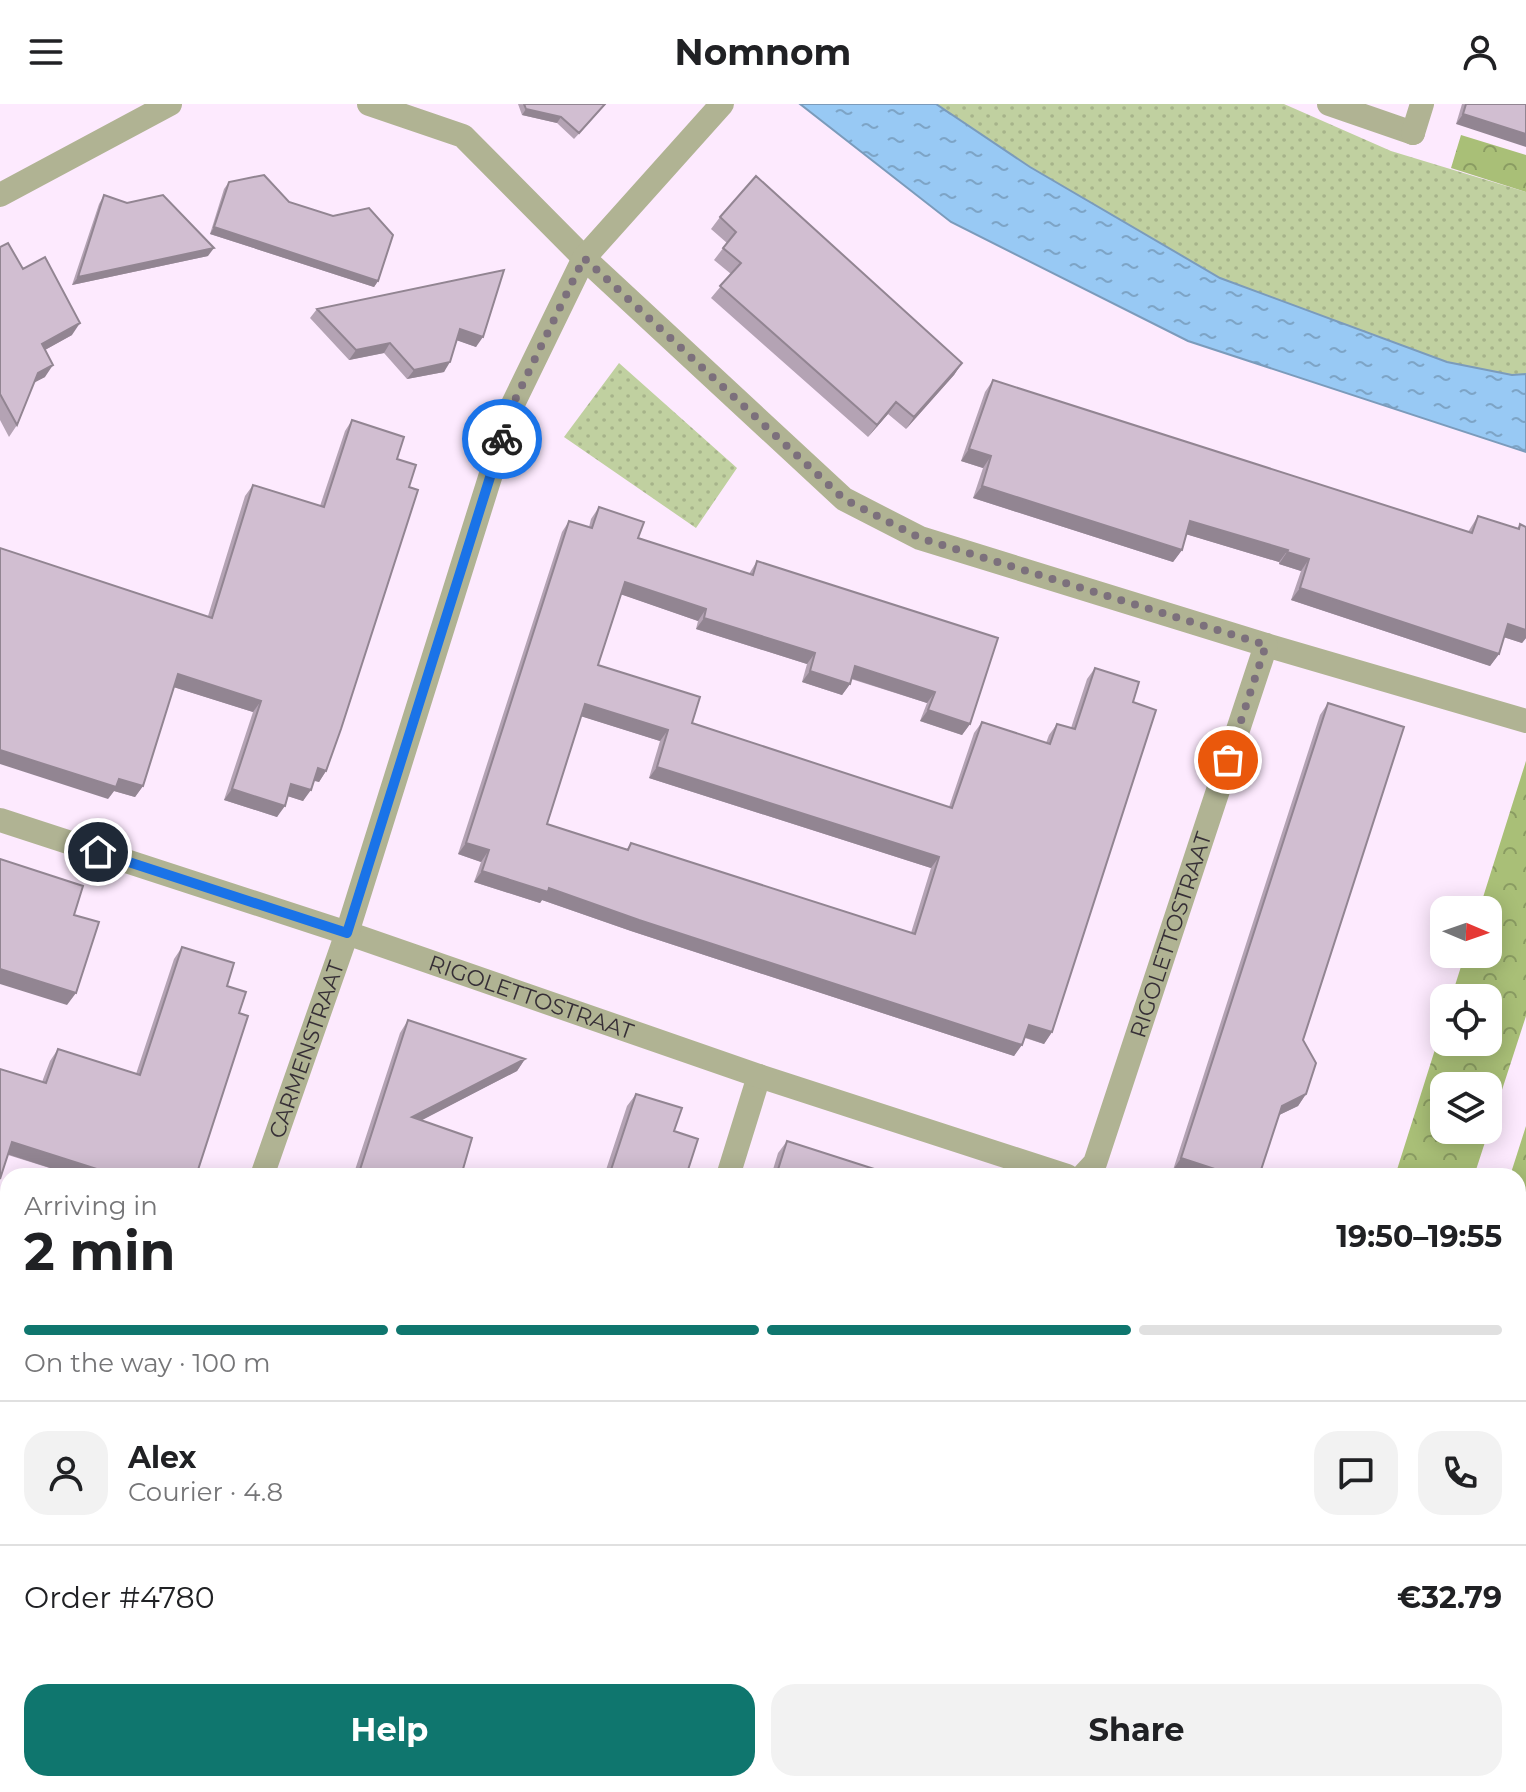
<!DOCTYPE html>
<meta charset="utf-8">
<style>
:root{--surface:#fff;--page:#f2f2f2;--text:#202124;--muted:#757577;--line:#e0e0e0;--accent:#0f766e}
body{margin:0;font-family:Montserrat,sans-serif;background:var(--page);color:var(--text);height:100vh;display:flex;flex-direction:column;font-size:30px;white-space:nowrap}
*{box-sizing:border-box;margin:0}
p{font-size:26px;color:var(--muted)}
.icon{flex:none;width:44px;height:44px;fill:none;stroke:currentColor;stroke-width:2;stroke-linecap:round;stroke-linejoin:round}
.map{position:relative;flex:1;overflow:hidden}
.drawer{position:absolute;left:0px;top:1064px;width:1526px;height:624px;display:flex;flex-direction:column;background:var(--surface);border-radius:24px 24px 0 0;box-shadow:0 4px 20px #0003}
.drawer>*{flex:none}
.needle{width:52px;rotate:92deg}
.tools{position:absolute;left:1430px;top:792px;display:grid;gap:16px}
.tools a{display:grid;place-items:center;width:72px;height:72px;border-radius:16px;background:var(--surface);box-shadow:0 4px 20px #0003;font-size:40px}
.pin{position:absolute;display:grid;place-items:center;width:68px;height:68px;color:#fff;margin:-34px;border:4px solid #fff;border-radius:50%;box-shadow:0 2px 8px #0007}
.courier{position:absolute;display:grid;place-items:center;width:80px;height:80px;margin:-40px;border:6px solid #1a73e8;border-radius:50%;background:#fff;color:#222;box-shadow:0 2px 10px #0007}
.summary em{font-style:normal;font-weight:700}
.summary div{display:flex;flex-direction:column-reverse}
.summary{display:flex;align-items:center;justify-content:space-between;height:136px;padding:0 24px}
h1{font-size:52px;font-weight:700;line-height:60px}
.bar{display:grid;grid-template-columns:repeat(4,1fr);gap:12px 8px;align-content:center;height:96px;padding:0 24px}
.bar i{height:10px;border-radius:6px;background:var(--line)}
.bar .on{background:var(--accent)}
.bar p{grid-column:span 4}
.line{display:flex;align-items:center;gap:20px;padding:0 24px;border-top:2px solid var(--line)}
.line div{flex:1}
.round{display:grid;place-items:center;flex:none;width:84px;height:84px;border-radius:24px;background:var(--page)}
.primary-button{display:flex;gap:16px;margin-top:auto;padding:16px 24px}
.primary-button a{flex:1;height:92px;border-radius:24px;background:var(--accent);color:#fff;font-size:32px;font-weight:700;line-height:92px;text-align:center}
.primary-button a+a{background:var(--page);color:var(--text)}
header{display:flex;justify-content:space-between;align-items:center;height:104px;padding:0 24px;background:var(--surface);font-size:36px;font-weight:700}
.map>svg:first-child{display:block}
</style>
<header><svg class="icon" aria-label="menu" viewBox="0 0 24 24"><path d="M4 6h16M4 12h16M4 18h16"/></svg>Nomnom<svg class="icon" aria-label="person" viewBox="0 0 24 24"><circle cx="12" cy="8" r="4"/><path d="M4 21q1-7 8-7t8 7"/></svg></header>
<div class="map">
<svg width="1526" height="1688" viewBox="0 0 1526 1688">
<defs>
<pattern id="grass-dots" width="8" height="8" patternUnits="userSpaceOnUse" patternTransform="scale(2)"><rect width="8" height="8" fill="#c0d0a0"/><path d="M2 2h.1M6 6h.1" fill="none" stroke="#a6b38a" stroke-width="1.8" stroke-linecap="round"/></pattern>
<pattern id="forest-crowns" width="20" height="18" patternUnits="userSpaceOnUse" patternTransform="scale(2)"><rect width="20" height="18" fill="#a9bf77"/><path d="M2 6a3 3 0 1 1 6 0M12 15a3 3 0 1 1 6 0" fill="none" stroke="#8a9c62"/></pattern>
<pattern id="water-ripples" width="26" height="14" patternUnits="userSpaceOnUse" patternTransform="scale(2)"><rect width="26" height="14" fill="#98c9f4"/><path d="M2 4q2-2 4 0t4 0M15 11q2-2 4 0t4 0" fill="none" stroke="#7da4c6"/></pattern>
</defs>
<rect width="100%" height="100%" fill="#fdeafe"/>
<path fill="url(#grass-dots)" d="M 936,0 L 1284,0 L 1391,47 L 1526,88 L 1526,270 L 1512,271 L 1447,258 L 1220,174 L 1030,63 Z
M 619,259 L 737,364 L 696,424 L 564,333 Z
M 1526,1166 L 1526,1326 L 1520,1326 L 1518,1331 L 1518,1190 Z
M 8,1593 L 8,1666 L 0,1663 L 0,1618 Z
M 448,1680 L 651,1680 L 653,1688 L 452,1688 Z
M 1080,1680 L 1194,1680 L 1178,1684 L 1176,1688 L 1049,1688 Z
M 1225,1680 L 1318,1680 L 1317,1688 L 1231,1688 Z
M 1332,1680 L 1403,1680 L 1400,1688 L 1331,1688 Z"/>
<path fill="url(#forest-crowns)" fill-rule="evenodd" d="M 1461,31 L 1526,51 L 1526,88 L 1451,64 Z
M 1526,657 L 1526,912 L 1474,1072 L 1395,1072 L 1444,917 L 1444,938 L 1488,938 L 1488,894 L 1451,894 L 1465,850 L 1488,850 L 1488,806 L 1479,806 ZM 1444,982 L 1488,982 L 1488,1026 L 1444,1026 Z
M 1526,1022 L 1526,1165 L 1518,1190 L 1518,1072 L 1510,1072 Z
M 716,1680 L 940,1680 L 909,1688 L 709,1688 Z"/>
<path fill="url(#water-ripples)" stroke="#7b9bbb" stroke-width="2" d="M 800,0 L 936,0 L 1030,63 L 1220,174 L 1447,258 L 1512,271 L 1526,270 L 1526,348 L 1188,237 L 951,118 Z
M 1520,1325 L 1526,1326 L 1526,1688 L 1400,1688 L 1403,1680 L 1518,1680 Z
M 651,1680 L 716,1680 L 709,1688 L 653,1688 Z"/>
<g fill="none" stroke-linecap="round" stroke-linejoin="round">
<path stroke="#b0b393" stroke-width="24" d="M 1329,0 L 1413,29
M 728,1072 L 759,972"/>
<g stroke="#b0b393" stroke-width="24">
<path d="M 369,0 L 463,32 L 584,154 L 844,395 L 920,434 L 1266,541 L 1526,617"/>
<path d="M 1413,29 L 1422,0"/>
<path d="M 0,91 L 170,0"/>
<path id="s1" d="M 0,716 L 347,829 L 759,972 L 1067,1072"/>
<path id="s2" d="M 262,1072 L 347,829 L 513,300 L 584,154 L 722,0"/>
<path id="s3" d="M 1083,1072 L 1095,1059 L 1266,541"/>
<path d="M 0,1234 L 8,1236"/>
<path d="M 382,1680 L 387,1688"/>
</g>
</g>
<path fill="#b4a3b4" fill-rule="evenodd" d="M 518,0 L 606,0 L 574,35 L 557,19 L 522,11 Z
M 1462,0 L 1526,0 L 1456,20 Z
M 229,78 L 333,112 L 378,177 L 374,183 L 210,130 L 224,85 Z
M 104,91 L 208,152 L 72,181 L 99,100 Z
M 720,113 L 962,259 L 954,271 L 906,325 L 888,310 L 868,333 L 711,194 L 731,170 L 714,156 L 727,139 L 711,125 Z
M 0,143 L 23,165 L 72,231 L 45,246 L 45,273 L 34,278 L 17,321 L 9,333 L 0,316 Z
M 504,166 L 476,243 L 457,236 L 444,268 L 407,275 L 384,249 L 349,256 L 310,214 L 317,205 Z
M 993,276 L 1468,428 L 1478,412 L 1517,425 L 1520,420 L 1526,423 L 1526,534 L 1522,539 L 1504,533 L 1499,550 L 1490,562 L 1291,496 L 1301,467 L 1279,460 L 1279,458 L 1186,430 L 1182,446 L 1173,458 L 973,394 L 983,364 L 961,357 L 985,288 Z
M 352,316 L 397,355 L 326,667 L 319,678 L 314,677 L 303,697 L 288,692 L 277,713 L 224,696 L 253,608 L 174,583 L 143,682 L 135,693 L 114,687 L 108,695 L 208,512 L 245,392 L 253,381 L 320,402 L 345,327 Z
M 599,403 L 638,434 L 749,470 L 757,457 L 998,534 L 970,620 L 962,631 L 920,617 L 927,599 L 851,575 L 850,580 L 842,591 L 802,578 L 807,560 L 696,525 L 698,517 L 621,490 L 598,561 L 692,619 L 949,703 L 974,629 L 982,618 L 1046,639 L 1049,631 L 1057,620 L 1071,624 L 1087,575 L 1095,564 L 1133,598 L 1052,928 L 1044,940 L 1025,934 L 1014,952 L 631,827 L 542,796 L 540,799 L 474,778 L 481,758 L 458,750 L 562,428 L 569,417 L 589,423 L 591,415 ZM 581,612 L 660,637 L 649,674 L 931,764 L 911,829 L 631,739 L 627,745 L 547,720 Z
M 1328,599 L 1303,936 L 1306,990 L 1298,1002 L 1279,1011 L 1259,1072 L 1190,1072 L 1173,1066 L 1320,611 Z
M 182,843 L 227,882 L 239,909 L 196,1072 L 75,1072 L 8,1051 L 0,965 L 42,978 L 50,957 L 58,945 L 136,970 L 174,855 Z
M 408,916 L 525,955 L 517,967 L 421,1016 L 461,1072 L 353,1072 L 400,929 Z
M 636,990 L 674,1027 L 686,1072 L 604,1072 L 627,1002 Z
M 787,1037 L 896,1072 L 771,1072 L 778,1049 Z
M 114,1680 L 285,1680 L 283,1688 L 115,1688 Z"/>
<path fill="#928592" d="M 526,5 L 561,13 L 557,19 L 522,11 Z
M 1463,10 L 1526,30 L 1526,43 L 1456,20 Z
M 214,123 L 378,177 L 374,183 L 210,130 Z
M 214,144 L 208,152 L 72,181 L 78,173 Z
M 80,219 L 72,231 L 34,252 L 42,240 Z
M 460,225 L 483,233 L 476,243 L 453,235 Z
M 390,239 L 384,249 L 349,256 L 356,246 Z
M 450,258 L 444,268 L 407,275 L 414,266 Z
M 962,259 L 954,271 L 906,325 L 914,313 Z
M 53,261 L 45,273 L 30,281 L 38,269 Z
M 896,298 L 888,310 L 868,333 L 877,321 Z
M 969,345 L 991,352 L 983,364 L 961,357 Z
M 982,382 L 1182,446 L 1173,458 L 973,394 Z
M 1190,417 L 1288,446 L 1279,458 L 1182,429 Z
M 1287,448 L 1309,455 L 1301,467 L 1279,460 Z
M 625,478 L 706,505 L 698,517 L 617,489 Z
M 1300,484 L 1499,550 L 1490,562 L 1291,496 Z
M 704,514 L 815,549 L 807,560 L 696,525 Z
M 1508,520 L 1526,526 L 1526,534 L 1522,539 L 1500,532 Z
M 855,562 L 935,588 L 927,599 L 847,573 Z
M 810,567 L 850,580 L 842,591 L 802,578 Z
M 178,570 L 261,597 L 253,608 L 170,582 Z
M 585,600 L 668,626 L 660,637 L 577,611 Z
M 928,606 L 970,620 L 962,631 L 920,617 Z
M 0,646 L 119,675 L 143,682 L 135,693 L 114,687 L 108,695 L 0,660 Z
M 657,663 L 939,753 L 931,764 L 649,674 Z
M 318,664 L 326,667 L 319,678 L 310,675 Z
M 291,680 L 311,686 L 303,697 L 284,691 Z
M 232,685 L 285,702 L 277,713 L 224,696 Z
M 466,739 L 489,746 L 481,758 L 458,750 Z
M 482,767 L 549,784 L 1022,941 L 1014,952 L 631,827 L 542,796 L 540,799 L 474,778 Z
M 0,865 L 76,889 L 67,901 L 0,880 Z
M 1029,921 L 1052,928 L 1044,940 L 1021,932 Z
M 525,955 L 517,967 L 403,1026 L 412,1013 Z
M 1306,990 L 1298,1002 L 1273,1014 L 1282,1002 Z
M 12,1038 L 109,1069 L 107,1072 L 75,1072 L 4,1049 Z
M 1181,1054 L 1236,1072 L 1190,1072 L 1173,1066 Z
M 0,1409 L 8,1412 L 8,1426 L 0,1424 Z
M 179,1680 L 207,1680 L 202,1688 L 121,1688 L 124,1684 Z"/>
<path fill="#d1bed1" stroke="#928592" stroke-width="2" fill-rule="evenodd" d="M 524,0 L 605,0 L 579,29 L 561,13 L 526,5 Z
M 1466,0 L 1526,0 L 1526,30 L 1463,10 Z
M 264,71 L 289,98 L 333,112 L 369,104 L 393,131 L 378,177 L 214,123 L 229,78 Z
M 756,72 L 962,259 L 914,313 L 896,298 L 877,321 L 720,182 L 741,159 L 723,144 L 736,128 L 720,113 Z
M 104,91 L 127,99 L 163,91 L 214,144 L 78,173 Z
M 8,139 L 23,165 L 45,153 L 80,219 L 42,240 L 53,261 L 38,269 L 17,321 L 0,290 L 0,143 Z
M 504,166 L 483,233 L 460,225 L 450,258 L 414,266 L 390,239 L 356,246 L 317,205 Z
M 993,276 L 1472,429 L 1478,412 L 1519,425 L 1520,420 L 1526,423 L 1526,526 L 1508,520 L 1499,550 L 1300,484 L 1309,455 L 1287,448 L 1288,446 L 1190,417 L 1182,446 L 982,382 L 991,352 L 969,345 Z
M 352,316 L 404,333 L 397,355 L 416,361 L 409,383 L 418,386 L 341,625 L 326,667 L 318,664 L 311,686 L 291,680 L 285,702 L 232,685 L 261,597 L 178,570 L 143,682 L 119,675 L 116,683 L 0,646 L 0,444 L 212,514 L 253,381 L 324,403 Z
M 599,403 L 644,418 L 638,434 L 753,471 L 757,457 L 998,534 L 970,620 L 928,606 L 935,588 L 855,562 L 850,580 L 810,567 L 815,549 L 704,514 L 706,505 L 625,478 L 598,561 L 700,593 L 692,619 L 952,704 L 982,618 L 1050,640 L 1057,620 L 1075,625 L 1095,564 L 1139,578 L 1133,598 L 1156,606 L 1052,928 L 1029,921 L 1022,941 L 639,816 L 549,784 L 548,788 L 482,767 L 489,746 L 466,739 L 569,417 L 592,424 ZM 585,600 L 668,626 L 657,663 L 939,753 L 915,830 L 631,739 L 628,746 L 547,720 Z
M 1328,599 L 1404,623 L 1303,936 L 1316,959 L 1306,990 L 1282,1002 L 1259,1072 L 1236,1072 L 1181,1054 Z
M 0,755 L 83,782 L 74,811 L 99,818 L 76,889 L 0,865 Z
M 182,843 L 234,859 L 227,882 L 246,888 L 239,909 L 248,912 L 196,1072 L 108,1072 L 109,1069 L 12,1038 L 0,1075 L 0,965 L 46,979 L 58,945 L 140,971 Z
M 408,916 L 525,955 L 412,1013 L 472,1034 L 461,1072 L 358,1072 Z
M 636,990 L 682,1004 L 674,1027 L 698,1035 L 686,1072 L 609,1072 Z
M 787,1037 L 896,1072 L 776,1072 Z
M 0,1306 L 8,1309 L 8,1412 L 0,1409 Z
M 123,1680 L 179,1680 L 124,1684 Z
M 208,1680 L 285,1680 L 283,1688 L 205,1688 Z"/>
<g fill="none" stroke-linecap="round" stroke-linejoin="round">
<path stroke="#7c707c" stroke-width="8" stroke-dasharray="0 14.4" d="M 502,335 L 513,300 L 584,154 L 844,395 L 920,434 L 1266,541 L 1228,656"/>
<path stroke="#1a73e8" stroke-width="10" d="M 98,748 L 347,829 L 502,335"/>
</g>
<g text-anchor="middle" stroke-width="8" stroke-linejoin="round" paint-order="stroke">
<g font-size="22" fill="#362f36" stroke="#fefefe">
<text dy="8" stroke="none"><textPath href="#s3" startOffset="258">RIGOLETTOSTRAAT</textPath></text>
<text dy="8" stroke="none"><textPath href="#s1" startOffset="560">RIGOLETTOSTRAAT</textPath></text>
<text dy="8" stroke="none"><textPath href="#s2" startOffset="134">CARMENSTRAAT</textPath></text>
</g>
</g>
</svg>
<div class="tools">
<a><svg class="needle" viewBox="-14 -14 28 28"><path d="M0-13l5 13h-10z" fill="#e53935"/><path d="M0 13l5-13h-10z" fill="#757577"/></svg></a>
<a><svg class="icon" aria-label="locate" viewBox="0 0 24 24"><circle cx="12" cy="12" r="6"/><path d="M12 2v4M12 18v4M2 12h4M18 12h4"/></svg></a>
<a><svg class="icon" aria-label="layers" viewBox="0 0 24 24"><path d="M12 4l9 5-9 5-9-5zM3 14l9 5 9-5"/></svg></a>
</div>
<div class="pin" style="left:1228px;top:656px;background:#ea580c"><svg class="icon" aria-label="bag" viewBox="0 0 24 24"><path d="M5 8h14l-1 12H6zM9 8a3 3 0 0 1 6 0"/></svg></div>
<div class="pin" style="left:98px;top:748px;background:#1f2937"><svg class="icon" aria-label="home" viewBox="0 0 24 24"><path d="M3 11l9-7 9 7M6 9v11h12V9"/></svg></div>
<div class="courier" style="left:502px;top:335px"><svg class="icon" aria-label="bike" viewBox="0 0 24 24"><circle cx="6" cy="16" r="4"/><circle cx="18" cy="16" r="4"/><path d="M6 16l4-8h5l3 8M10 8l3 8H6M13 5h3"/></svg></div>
<section class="drawer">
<div class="summary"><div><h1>2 min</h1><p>Arriving in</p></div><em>19:50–19:55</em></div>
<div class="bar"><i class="on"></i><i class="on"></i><i class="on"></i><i></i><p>On the way · 100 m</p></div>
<div class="line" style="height:144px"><a class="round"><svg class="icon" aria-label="person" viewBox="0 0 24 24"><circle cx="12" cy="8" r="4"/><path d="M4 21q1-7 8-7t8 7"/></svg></a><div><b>Alex</b><p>Courier · 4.8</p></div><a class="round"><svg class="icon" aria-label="chat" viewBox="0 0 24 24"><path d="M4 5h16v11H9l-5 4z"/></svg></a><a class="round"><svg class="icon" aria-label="phone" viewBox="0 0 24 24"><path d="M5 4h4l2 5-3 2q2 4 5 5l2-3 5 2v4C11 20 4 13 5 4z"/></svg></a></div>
<div class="line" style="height:104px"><div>Order #4780</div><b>€32.79</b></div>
<div class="primary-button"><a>Help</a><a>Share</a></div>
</section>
</div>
